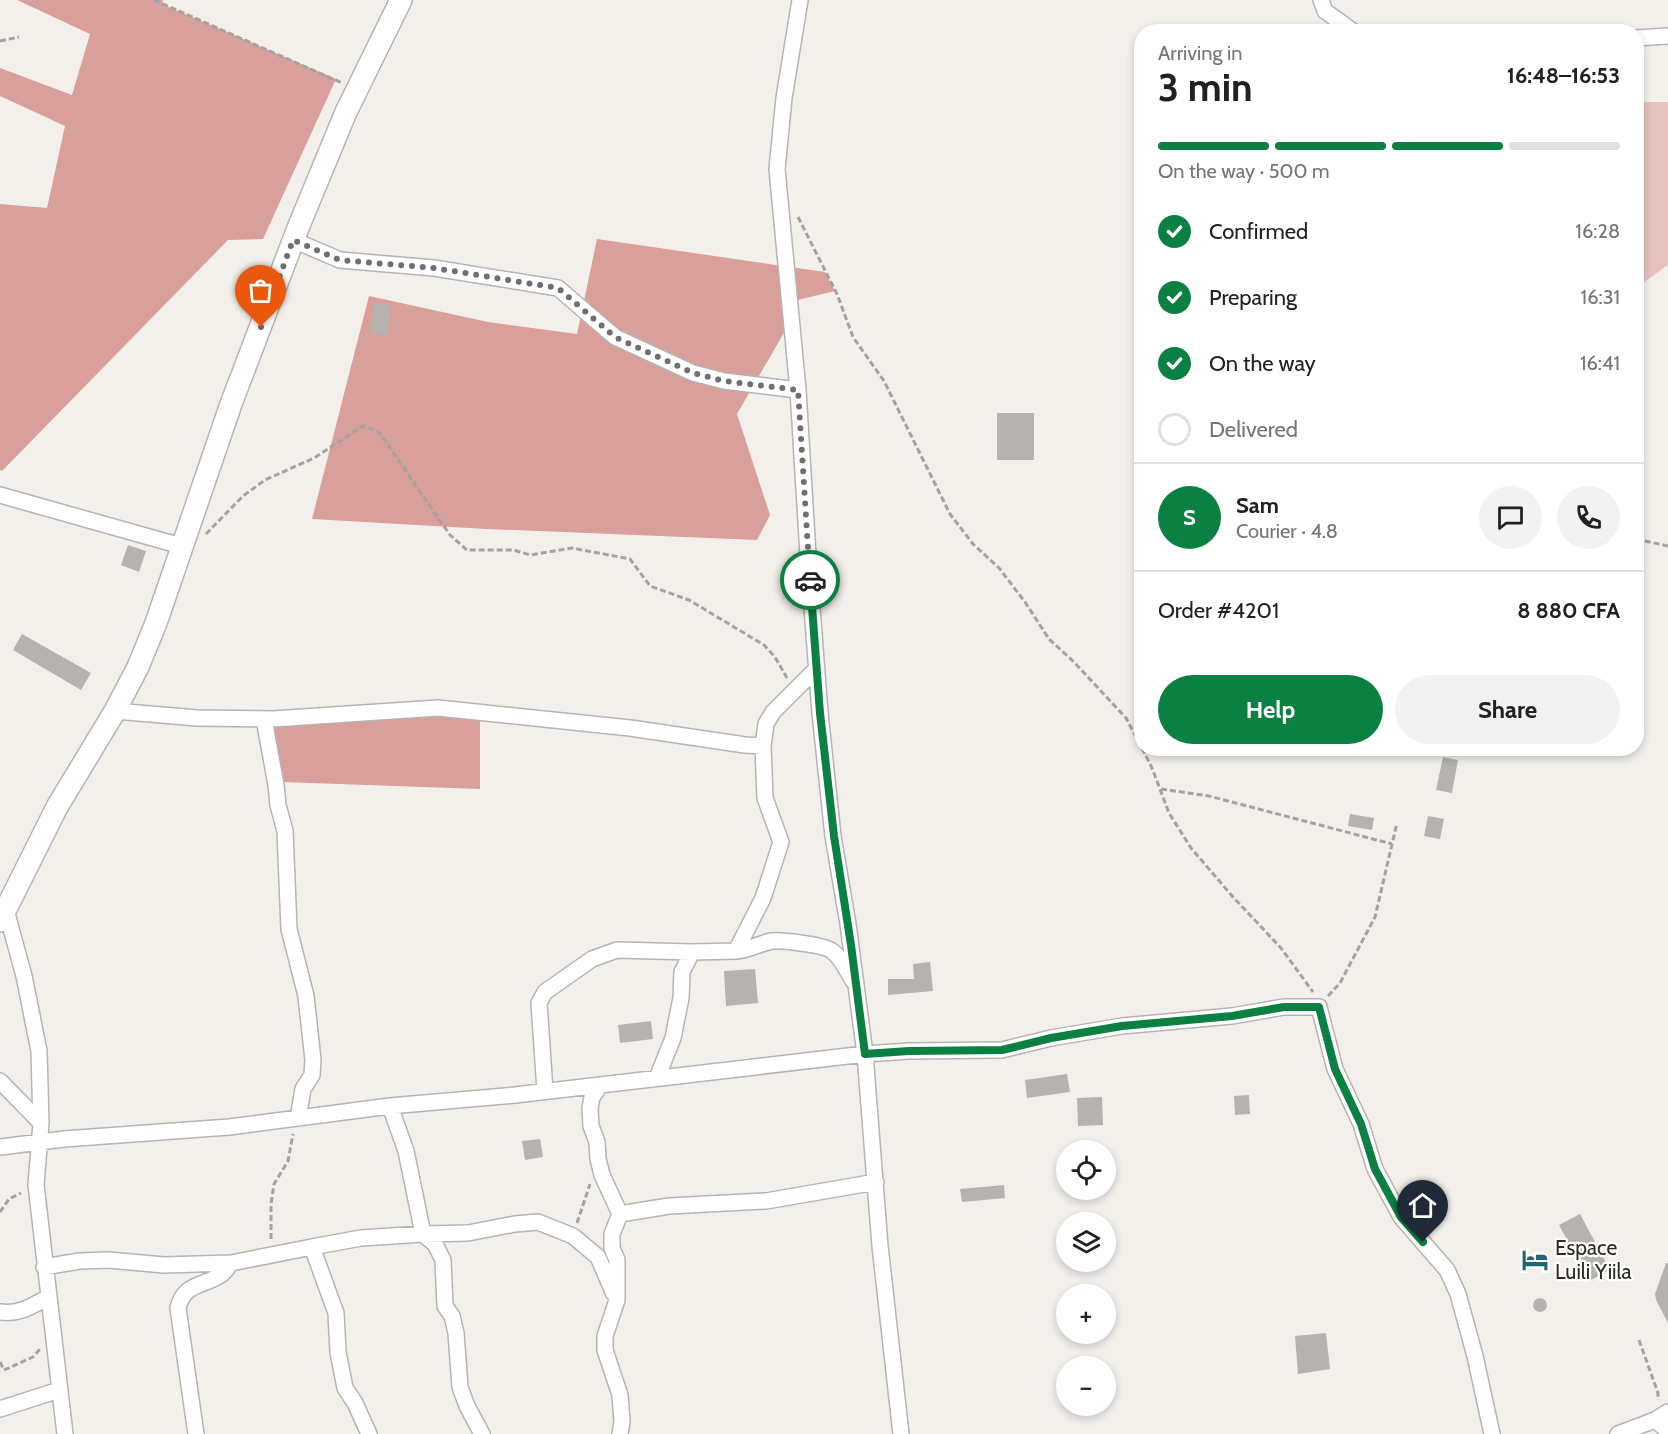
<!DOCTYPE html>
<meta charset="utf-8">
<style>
:root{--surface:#fff;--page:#f2f2f2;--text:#202124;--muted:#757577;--line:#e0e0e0;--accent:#0b8043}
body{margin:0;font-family:Cabin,sans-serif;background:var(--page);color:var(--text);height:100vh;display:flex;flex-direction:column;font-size:22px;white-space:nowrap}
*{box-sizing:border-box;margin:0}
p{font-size:20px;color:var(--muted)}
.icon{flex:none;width:33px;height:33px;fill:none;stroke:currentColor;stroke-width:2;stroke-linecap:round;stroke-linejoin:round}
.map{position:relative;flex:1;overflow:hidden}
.drawer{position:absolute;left:1134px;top:24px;width:510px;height:732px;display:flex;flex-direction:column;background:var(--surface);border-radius:24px;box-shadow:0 3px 9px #0003}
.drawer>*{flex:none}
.tools{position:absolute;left:1056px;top:1140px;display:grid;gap:12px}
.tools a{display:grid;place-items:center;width:60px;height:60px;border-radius:50%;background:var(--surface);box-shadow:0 3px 9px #0003;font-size:30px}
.pin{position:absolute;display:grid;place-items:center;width:51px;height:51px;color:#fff;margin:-62px -26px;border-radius:50% 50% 50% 0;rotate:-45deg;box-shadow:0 0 6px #0007}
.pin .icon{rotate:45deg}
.courier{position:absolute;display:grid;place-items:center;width:60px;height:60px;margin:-30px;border:4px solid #0b8043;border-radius:50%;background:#fff;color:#222;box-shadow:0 2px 8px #0007}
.summary em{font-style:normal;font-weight:700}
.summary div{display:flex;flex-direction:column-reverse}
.summary{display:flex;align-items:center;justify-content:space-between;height:102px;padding:0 24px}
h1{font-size:39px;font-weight:700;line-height:45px}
.bar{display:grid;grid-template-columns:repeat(4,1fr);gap:9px 6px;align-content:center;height:72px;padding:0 24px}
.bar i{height:8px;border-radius:4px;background:var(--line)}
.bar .current{background:var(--accent)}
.bar p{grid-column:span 4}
.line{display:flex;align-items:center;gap:15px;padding:0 24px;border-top:2px solid var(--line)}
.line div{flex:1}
.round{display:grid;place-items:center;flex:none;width:63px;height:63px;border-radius:32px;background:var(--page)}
ol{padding:0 24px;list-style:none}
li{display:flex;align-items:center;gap:18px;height:66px}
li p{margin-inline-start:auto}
li .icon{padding:6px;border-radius:50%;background:var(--accent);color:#fff;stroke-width:4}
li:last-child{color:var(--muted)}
li i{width:33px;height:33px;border:3px solid var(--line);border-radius:50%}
.primary-button{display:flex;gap:12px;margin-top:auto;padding:12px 24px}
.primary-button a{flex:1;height:69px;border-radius:36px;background:var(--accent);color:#fff;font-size:24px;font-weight:700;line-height:69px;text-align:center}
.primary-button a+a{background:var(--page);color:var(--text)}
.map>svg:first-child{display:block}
</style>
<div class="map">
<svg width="1668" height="1434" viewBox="0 0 1668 1434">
<rect width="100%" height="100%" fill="#f3f0ec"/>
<path fill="#e6c1bd" d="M 1637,102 L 1668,102 L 1668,265 L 1637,287 Z"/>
<path fill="#d99f9a" d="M 17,0 L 163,0 L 162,4 L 336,79 L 263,239 L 228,240 L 2,471 L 0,470 L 0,204 L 47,208 L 65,126 L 0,96 L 0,68 L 72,95 L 90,34 Z
M 597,239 L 825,272 L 835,291 L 789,302 L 789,324 L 737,414 L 770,515 L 757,540 L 487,529 L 312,519 L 369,296 L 488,322 L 577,334 Z
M 480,714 L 480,789 L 283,782 L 273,720 Z"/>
<path fill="#b4b3af" d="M 374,304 L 391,305 L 388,335 L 371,333 Z
M 997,413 L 1034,413 L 1034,460 L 997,460 Z
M 128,545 L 146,551 L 139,572 L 121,565 Z
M 22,634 L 91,673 L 81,690 L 13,650 Z
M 1443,757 L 1458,760 L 1452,793 L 1436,790 Z
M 1350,814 L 1374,818 L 1372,830 L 1348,826 Z
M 1428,816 L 1444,819 L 1440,839 L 1424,836 Z
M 930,962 L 933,991 L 888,995 L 888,979 L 914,979 L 913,964 Z
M 755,969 L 758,1003 L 726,1006 L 724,971 Z
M 651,1021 L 653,1039 L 620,1043 L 618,1025 Z
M 1067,1074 L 1070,1092 L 1027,1098 L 1025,1080 Z
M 1249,1095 L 1250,1114 L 1235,1115 L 1234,1096 Z
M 1102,1097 L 1103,1125 L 1078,1126 L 1077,1098 Z
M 540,1139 L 543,1157 L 525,1160 L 522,1141 Z
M 1004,1185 L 1005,1198 L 962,1202 L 960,1189 Z
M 1580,1214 L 1610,1270 L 1589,1281 L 1559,1225 Z
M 1666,1263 L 1668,1263 L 1668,1323 L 1656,1300 L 1655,1294 Z
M1533 1305a7 7 0 1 1 14 0a7 7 0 1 1-14 0Z
M 1326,1333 L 1330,1369 L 1298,1374 L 1295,1336 Z"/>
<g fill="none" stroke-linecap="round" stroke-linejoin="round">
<g stroke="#b6b4b0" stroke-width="18">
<path id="street" d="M 800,0 L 784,98 L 777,169 L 798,390 L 808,555 L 820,713 L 833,836 L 848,924 L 865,1054 L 880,1246 L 901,1434
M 1321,0 L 1325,11 L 1354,32
M 1636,38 L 1668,36
M 293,240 L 340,260 L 434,268 L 558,288 L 615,337 L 693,373 L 724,381 L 798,390
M 0,495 L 181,546
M 115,711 L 197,718 L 273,719 L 438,708 L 630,728 L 745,745 L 763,746 L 765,798 L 781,842 L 763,898 L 736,951 L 692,952 L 682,972 L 681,998 L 673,1038 L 657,1078
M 264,719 L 276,785 L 278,805 L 285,831 L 289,929 L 306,996 L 313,1060 L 312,1075 L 303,1089 L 298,1118
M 763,746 L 766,724 L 773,712 L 817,668
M 6,910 L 24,976 L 39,1051 L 41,1123 L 36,1185 L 65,1434
M 736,951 C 750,950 760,943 772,941 C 782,940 825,945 832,951 C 842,958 847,972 854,982
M 0,1081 L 41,1123
M 600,1086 L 592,1097 L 590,1108 L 591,1126 L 597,1142 L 598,1159 L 602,1175 L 620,1214 L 612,1234 L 612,1248 L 617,1260 L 617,1300 L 605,1336 L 605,1350 L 620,1395 L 622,1422 L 620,1434
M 545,1091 L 539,1003 L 545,992 L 592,959 L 617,950 L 692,952
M 390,1106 L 406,1151 L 423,1234 L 435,1244 L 443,1260 L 445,1306 L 452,1316 L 456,1333 L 460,1387 L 467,1406 L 482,1434
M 0,1147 L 64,1139 L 229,1127 L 390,1106 L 515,1095 L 865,1054 L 909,1051 L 1002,1050 L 1051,1038 L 1122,1026 L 1232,1016 L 1284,1007 L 1319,1007 L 1335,1069 L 1361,1124 L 1375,1169 L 1401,1217 L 1447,1270 L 1458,1294 L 1475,1356 L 1492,1434
M 620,1214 L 669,1206 L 766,1201 L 876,1182
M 312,1247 L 361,1238 L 423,1234 L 468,1233 L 515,1224 L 538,1222 L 573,1236 L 598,1257 L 614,1294
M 44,1267 L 80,1261 L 108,1260 L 164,1265 L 231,1263 L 312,1247 L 336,1313 L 338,1352 L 345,1388 L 355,1403 L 369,1434
M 0,1312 C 19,1315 32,1306 48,1297
M 0,1409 L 59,1390
M 1655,1420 L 1668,1431
M 196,1434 L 178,1308 C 184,1282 204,1287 222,1274 C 225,1272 228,1267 231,1263
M 1618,1434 L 1655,1420 L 1668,1412"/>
</g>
<g stroke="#b6b4b0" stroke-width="24">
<path id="secondary" d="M 0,921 L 57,807 L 115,711 L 138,667 L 156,623 L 231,404 L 298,228 L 346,112 L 401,0"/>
</g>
<path stroke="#a5a29f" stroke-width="3" stroke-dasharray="6 3" stroke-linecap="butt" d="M 154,0 L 342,83
M 0,41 L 19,37
M 798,217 L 837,294 L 853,337 L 884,381 L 950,514 L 973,544 L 999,568 L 1025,602 L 1049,639 L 1074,662 L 1126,718 L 1142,748
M 206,534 L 243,496 L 265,480 L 314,458 L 363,426 L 379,432 L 450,535 L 467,550 L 514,550 L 530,555 L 572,548 L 630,559 L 650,586 L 689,600 L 764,645 L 775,657 L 787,678
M 1636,539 L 1668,546
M 1142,748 L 1152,768 L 1169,813 L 1191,848 L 1233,897 L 1281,948 L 1313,992
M 1161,789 L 1209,796 L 1392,844
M 1328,996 L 1340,983 L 1375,917 L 1397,823
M 0,1212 L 9,1199 L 21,1193
M 577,1223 L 590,1184
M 271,1239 L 271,1204 L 274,1184 L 288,1161 L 293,1134
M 1639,1340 L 1658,1393 L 1658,1400
M 0,1362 L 4,1370 L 33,1357 L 40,1349"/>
<use href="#street" stroke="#fff" stroke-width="15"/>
<use href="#secondary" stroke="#fff" stroke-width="21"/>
</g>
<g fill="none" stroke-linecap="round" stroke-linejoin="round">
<path stroke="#716f6d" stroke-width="6" stroke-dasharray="0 10.8" d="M 261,327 L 293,240 L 340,260 L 434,268 L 558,288 L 615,337 L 693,373 L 724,381 L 798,390 L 810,580"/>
<path stroke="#0b8043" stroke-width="8" d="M 810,580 L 820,713 L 834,836 L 851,945 L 865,1054 L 909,1051 L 1002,1050 L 1051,1038 L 1122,1026 L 1232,1016 L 1284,1007 L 1319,1007 L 1335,1069 L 1361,1124 L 1375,1169 L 1401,1217 L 1423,1242"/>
</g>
<defs>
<g id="hotel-bare" transform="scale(2.07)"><path d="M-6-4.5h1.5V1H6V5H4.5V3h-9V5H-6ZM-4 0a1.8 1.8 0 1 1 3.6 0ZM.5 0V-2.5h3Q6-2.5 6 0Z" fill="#1d6673" stroke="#fffefc" stroke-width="2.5" paint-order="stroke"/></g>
</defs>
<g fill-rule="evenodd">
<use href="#hotel-bare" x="1535" y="1260"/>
</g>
<g text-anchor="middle" stroke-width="4.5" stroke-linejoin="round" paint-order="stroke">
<g font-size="21" fill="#2b2a28" stroke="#fffefc" text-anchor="start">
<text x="1555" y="1255">Espace<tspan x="1555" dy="24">Luili Yiila</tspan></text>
</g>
</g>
</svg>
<div class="tools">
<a><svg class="icon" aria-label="locate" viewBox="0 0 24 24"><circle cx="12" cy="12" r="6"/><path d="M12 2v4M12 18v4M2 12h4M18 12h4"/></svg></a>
<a><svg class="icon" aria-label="layers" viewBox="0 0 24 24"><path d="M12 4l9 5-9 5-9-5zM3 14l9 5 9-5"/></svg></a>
<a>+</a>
<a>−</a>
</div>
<div class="pin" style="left:261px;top:327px;background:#ea580c"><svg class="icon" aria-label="bag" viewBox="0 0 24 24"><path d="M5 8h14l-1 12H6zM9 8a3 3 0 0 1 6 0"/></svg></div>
<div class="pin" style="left:1423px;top:1242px;background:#1f2937"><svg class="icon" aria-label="home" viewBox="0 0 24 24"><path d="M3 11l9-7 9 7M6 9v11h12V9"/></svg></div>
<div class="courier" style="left:810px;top:580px"><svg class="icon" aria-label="car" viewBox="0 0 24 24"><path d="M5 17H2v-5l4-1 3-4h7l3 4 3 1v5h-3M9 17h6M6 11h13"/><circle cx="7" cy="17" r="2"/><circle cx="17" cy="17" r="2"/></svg></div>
<section class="drawer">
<div class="summary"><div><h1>3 min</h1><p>Arriving in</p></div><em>16:48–16:53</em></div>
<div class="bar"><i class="current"></i><i class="current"></i><i class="current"></i><i></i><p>On the way · 500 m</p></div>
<ol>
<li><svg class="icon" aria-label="check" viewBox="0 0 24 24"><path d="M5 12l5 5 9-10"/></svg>Confirmed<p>16:28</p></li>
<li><svg class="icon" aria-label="check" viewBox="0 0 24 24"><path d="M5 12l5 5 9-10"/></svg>Preparing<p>16:31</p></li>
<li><svg class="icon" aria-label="check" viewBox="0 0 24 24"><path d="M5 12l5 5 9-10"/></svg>On the way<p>16:41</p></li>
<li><i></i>Delivered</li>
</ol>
<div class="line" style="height:108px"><b class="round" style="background:var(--accent);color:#fff">S</b><div><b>Sam</b><p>Courier · 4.8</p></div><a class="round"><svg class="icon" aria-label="chat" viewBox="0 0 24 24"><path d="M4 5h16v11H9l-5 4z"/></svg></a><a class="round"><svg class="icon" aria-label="phone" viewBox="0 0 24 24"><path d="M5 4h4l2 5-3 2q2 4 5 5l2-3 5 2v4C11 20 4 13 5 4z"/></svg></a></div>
<div class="line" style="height:78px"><div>Order #4201</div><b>8 880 CFA</b></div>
<div class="primary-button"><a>Help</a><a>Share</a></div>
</section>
</div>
